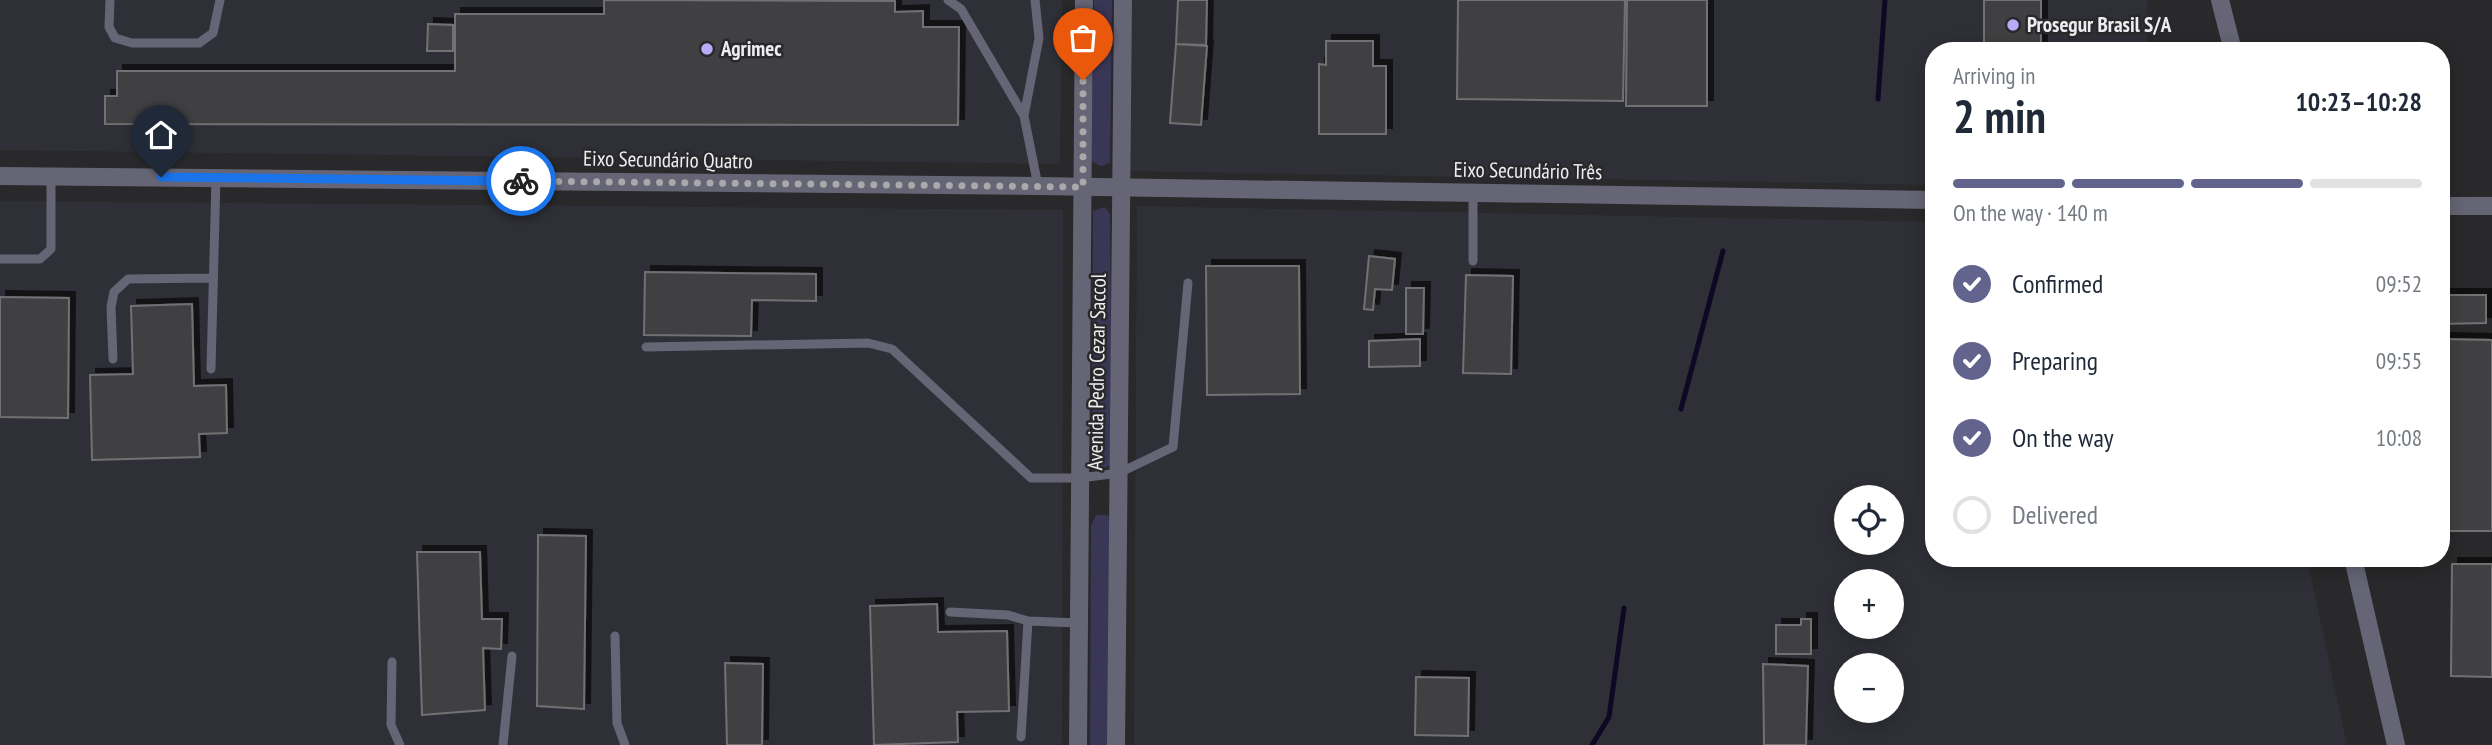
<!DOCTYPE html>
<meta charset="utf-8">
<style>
:root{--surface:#fff;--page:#f6f6f7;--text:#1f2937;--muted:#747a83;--line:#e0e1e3;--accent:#63648e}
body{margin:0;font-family:"PT Sans Narrow",sans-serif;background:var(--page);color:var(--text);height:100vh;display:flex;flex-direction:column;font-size:26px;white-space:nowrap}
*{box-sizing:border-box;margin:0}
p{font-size:23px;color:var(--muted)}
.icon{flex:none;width:38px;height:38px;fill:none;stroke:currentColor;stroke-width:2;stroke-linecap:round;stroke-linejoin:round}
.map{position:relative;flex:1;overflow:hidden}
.sheet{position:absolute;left:1925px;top:42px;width:525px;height:525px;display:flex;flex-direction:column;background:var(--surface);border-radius:28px;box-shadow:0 4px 18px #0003}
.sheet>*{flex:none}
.tools{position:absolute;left:1834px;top:485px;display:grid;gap:14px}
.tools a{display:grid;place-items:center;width:70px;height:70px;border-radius:50%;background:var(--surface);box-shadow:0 4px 18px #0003;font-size:35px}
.pin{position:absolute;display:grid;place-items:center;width:60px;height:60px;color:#fff;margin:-72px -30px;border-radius:50% 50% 50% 0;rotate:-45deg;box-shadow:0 0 7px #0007}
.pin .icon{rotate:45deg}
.courier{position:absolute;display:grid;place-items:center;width:70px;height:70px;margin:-35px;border:5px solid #1a73e8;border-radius:50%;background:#fff;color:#222;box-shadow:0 2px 9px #0007}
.headline em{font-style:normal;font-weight:600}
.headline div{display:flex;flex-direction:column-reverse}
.headline{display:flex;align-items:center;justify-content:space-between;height:119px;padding:0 28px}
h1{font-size:46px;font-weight:600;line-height:52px}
.bar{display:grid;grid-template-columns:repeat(4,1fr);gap:10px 7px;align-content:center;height:84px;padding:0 28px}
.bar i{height:9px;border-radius:5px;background:var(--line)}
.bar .current{background:var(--accent)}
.bar p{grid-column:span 4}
ol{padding:0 28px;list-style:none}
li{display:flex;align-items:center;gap:21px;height:77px}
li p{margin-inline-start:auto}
li .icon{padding:7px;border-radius:50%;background:var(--accent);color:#fff;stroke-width:4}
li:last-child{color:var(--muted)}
li i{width:38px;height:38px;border:4px solid var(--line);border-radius:50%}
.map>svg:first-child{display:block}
</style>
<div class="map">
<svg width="2492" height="745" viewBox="0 0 2492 745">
<defs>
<filter id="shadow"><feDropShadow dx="6" dy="-6" stdDeviation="0" flood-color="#0009"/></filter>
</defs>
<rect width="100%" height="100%" fill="#29292b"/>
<path fill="#2f2f37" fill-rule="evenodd" d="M 0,0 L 1062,0 L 1060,164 L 0,150 Z
M 1132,0 L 2147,0 L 2147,51 L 1934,51 L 1934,185 L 1129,171 Z
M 0,201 L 1063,210 L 1062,745 L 0,745 Z
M 1137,206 L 1934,222 L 1934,558 L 2307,558 L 2347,745 L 1134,745 ZM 1846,497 L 1892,497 L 1892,542 L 1846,542 ZM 1846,581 L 1892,581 L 1892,626 L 1846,626 ZM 1846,665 L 1892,665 L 1892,710 L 1846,710 Z"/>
<path fill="#3a3656" d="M 1094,0 L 1112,0 L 1110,163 L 1101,166 L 1091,161 Z
M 1105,207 L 1110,214 L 1112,455 L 1111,464 L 1103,469 L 1092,463 L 1093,211 Z
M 1096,515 L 1107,515 L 1113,521 L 1112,745 L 1090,745 L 1091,526 Z"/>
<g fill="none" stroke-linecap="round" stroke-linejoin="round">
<path stroke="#0f0825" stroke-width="5" d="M 1878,99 L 1885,0
M 1681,409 L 1723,251
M 1592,745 L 1609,717 L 1624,608"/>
</g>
<path fill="#414143" stroke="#717173" stroke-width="2" filter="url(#shadow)" d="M 604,0 L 895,1 L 895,12 L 923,11 L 923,27 L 959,27 L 958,125 L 105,124 L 105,96 L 117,96 L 117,71 L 455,71 L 455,14 L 604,14 Z
M 1178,0 L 1207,0 L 1206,45 L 1176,44 Z
M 1458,0 L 1625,0 L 1623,101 L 1457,99 Z
M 1627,0 L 1707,0 L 1707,106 L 1626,106 Z
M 1984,0 L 2041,0 L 2041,51 L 1984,51 Z
M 428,24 L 453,25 L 453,51 L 427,51 Z
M 1326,41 L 1373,41 L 1373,66 L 1386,66 L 1386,134 L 1319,134 L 1319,64 L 1326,65 Z
M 1176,44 L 1207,46 L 1201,125 L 1170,123 Z
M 1369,256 L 1395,259 L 1392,290 L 1375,289 L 1373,310 L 1364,309 Z
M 1206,266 L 1299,266 L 1300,394 L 1207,395 Z
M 645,272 L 816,274 L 816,301 L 752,300 L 751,336 L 644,335 Z
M 1466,275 L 1513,276 L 1511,374 L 1463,373 Z
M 1406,288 L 1424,288 L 1423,334 L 1406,334 Z
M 2441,295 L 2486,295 L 2486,323 L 2441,324 Z
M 0,297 L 69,298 L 68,418 L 0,417 Z
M 192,304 L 194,386 L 226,385 L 227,433 L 199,434 L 200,457 L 92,460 L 90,375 L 133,374 L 131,306 Z
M 1420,339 L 1420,366 L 1369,367 L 1369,341 Z
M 2441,339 L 2492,340 L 2492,531 L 2441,531 Z
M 538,535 L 586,536 L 584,709 L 537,706 Z
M 417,552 L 480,552 L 482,619 L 502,619 L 501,649 L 483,648 L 485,710 L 422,715 Z
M 2452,564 L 2492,564 L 2492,677 L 2451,676 Z
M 937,604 L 938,632 L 1007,631 L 1009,711 L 957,712 L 958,742 L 874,745 L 870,606 Z
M 1801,619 L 1811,619 L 1811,654 L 1776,654 L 1776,625 L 1801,625 Z
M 725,663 L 763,664 L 762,745 L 727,745 Z
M 1763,664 L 1808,666 L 1806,745 L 1764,745 Z
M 1416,677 L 1469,678 L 1468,736 L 1415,735 Z"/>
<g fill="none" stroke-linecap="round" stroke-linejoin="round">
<path stroke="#666575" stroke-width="9" d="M 110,0 L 109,27 L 115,38 L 132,43 L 199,43 L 213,33 L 220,0
M 948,0 L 961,9 L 1024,116
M 1035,0 L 1039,38 L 1024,116 L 1038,186
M 0,259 L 40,259 L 51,249 L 51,176
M 1473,261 L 1473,193
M 646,347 L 868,343 L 892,349 L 1031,478 L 1080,478 L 1119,473 L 1173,447 L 1188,283
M 113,359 L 111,307 L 114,292 L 128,279 L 213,278
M 211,369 L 216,178
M 950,612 L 1008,615 L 1028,621 L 1021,737
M 1028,621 L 1079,623
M 615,636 L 617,723 L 625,745
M 392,662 L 391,725 L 400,745
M 503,745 L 512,656"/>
<path stroke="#666575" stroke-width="18" d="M 2220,0 L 2233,51
M 0,176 L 1038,186 L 1934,200
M 2441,206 L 2492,206
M 2353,558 L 2396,745"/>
<path stroke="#666575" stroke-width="18" d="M 1078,745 L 1084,0
M 1116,745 L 1123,0"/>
</g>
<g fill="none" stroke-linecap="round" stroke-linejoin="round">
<path stroke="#a9a9ab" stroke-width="7" stroke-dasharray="0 12.6" d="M 521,181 L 1083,187 L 1083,80"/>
<path stroke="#1a73e8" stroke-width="9" d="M 161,177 L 521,181"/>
</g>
<g fill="#b6acf8" stroke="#29292b" stroke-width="2.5">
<circle cx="2013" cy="25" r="7"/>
<circle cx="707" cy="49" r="7"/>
</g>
<g text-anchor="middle" stroke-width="5" stroke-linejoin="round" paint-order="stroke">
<g font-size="21" font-weight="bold" fill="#eeeef0" stroke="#29292b" text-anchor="start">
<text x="2027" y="32">Prosegur Brasil S/A</text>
<text x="721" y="56">Agrimec</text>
</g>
<g font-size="21" fill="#eeeef0" stroke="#29292b">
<text transform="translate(668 160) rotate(1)" y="7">Eixo Secundário Quatro</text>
<text transform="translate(1528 171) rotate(1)" y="7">Eixo Secundário Três</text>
<text transform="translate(1097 372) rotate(-89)" y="7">Avenida Pedro Cezar Saccol</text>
</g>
</g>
</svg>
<div class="tools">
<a><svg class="icon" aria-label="locate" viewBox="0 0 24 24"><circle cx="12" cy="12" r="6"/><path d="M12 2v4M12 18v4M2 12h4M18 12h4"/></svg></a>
<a>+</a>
<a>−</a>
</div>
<div class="pin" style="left:1083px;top:80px;background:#ea580c"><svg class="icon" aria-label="bag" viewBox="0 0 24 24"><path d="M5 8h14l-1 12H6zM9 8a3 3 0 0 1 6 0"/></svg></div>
<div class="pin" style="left:161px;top:177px;background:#1f2937"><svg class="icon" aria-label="home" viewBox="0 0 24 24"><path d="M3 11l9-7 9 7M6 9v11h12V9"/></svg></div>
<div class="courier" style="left:521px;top:181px"><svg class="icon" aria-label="bike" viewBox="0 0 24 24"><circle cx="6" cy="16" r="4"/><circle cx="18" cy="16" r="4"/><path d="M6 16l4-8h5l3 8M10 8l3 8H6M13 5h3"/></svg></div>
<section class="sheet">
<div class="headline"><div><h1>2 min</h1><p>Arriving in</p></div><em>10:23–10:28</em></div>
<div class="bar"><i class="current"></i><i class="current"></i><i class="current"></i><i></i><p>On the way · 140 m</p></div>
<ol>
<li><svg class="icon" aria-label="check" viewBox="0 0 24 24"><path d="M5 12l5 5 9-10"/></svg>Confirmed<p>09:52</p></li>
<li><svg class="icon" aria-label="check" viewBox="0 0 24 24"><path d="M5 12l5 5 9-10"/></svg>Preparing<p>09:55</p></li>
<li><svg class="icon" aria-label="check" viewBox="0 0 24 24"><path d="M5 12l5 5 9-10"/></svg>On the way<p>10:08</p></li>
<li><i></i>Delivered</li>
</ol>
</section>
</div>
